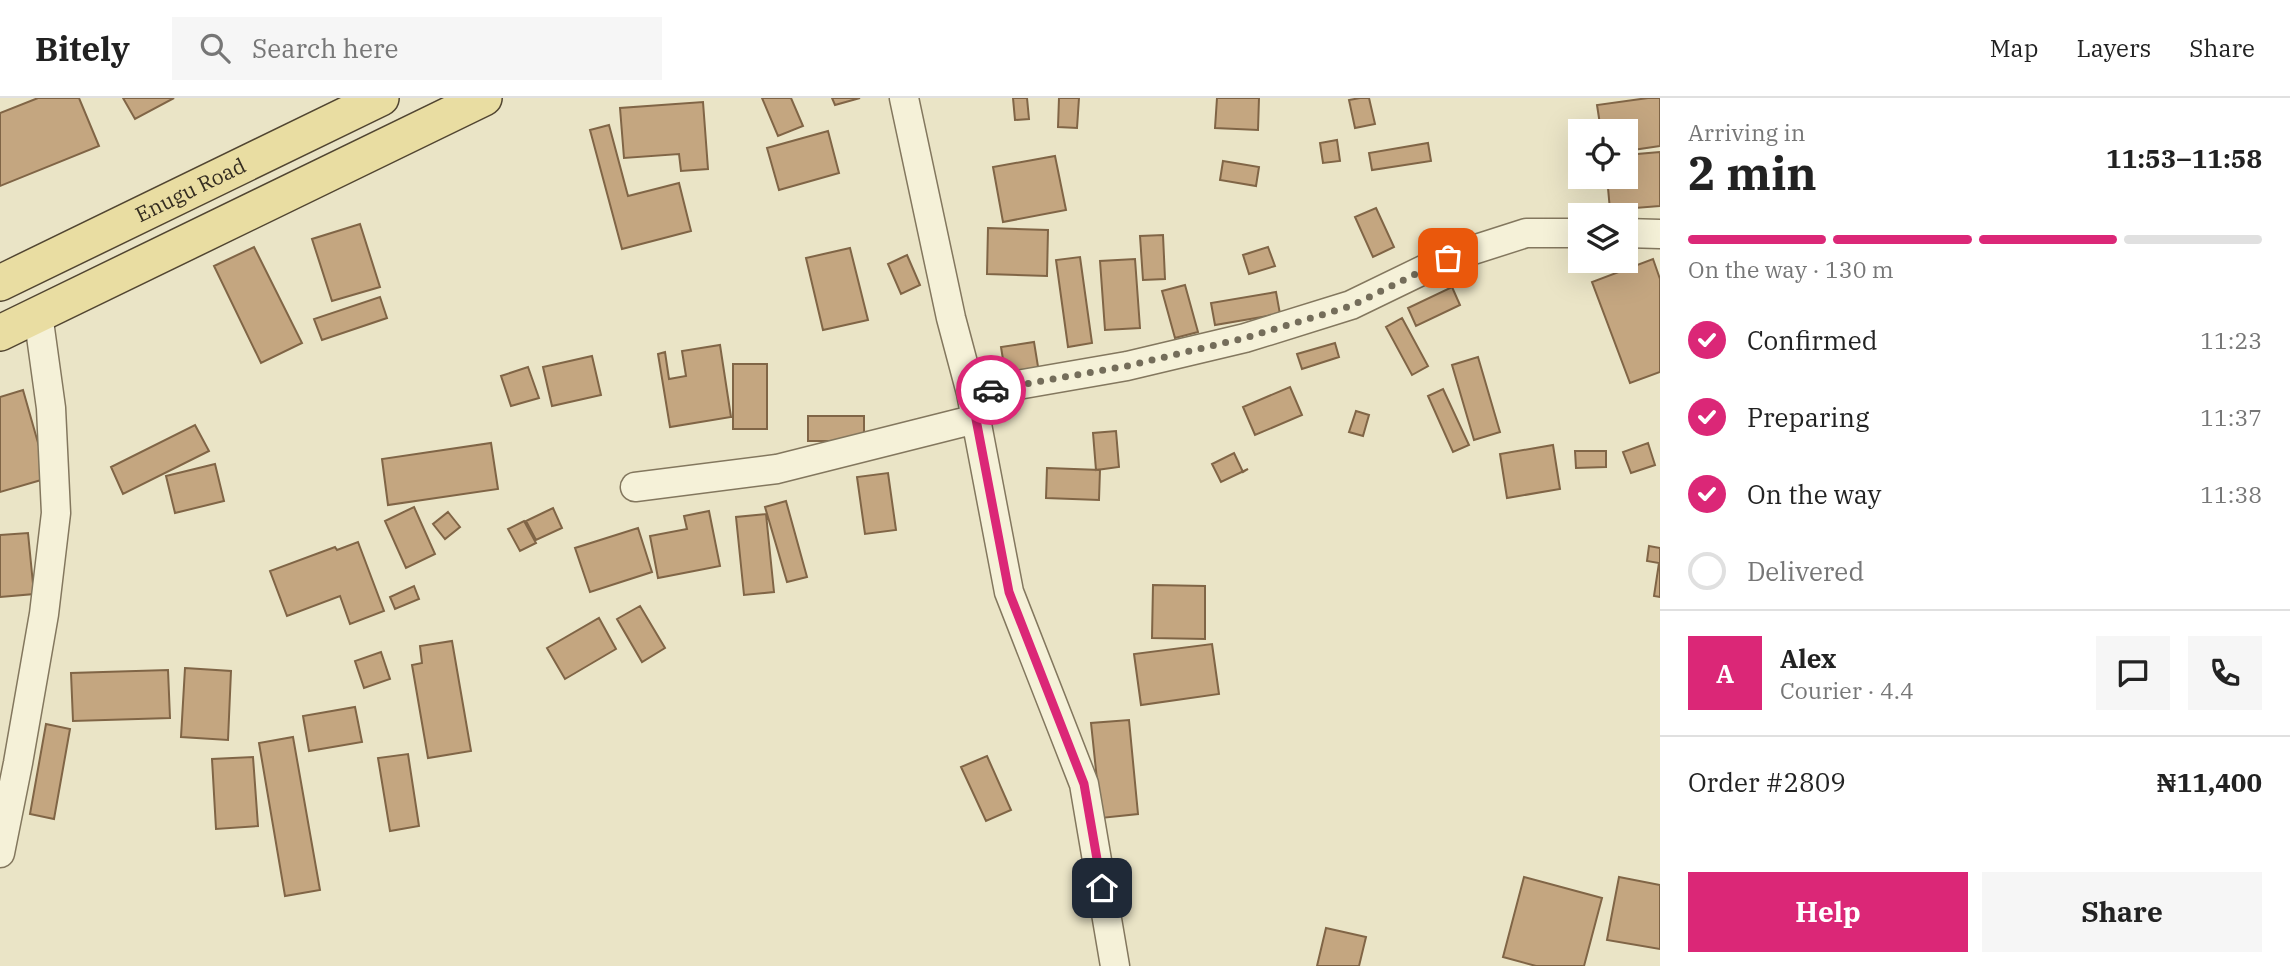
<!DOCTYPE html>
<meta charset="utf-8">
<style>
:root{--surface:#fff;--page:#f6f6f6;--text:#222;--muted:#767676;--line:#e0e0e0;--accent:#db2777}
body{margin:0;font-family:"IBM Plex Serif",serif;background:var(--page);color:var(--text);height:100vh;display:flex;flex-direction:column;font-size:26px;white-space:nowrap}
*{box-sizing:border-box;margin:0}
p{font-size:23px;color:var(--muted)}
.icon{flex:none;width:38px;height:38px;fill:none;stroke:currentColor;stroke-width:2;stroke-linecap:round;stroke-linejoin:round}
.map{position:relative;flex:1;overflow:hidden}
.sheet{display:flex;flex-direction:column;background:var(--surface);width:630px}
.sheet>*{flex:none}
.fabs{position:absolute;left:1568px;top:21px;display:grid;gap:14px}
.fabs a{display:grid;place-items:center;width:70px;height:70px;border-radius:0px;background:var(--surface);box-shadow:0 7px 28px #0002;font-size:35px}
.pin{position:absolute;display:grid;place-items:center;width:60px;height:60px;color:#fff;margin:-30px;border-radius:14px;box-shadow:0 4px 10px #0006}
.courier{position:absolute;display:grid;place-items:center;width:70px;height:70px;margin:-35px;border:5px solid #db2777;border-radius:50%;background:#fff;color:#222;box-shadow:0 2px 9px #0007}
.head em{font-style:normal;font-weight:800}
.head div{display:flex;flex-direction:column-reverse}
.head{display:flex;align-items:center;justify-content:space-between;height:119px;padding:0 28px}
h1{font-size:46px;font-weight:800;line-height:52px}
.bar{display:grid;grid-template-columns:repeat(4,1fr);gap:10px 7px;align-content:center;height:84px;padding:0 28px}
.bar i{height:9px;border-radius:5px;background:var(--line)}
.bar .current{background:var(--accent)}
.bar p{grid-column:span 4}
.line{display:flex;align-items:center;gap:18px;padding:0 28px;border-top:2px solid var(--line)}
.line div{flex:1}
.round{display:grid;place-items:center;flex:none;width:74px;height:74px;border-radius:0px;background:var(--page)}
ol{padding:0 28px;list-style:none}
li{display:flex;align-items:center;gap:21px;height:77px}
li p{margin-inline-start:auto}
li .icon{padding:7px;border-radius:50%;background:var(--accent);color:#fff;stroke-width:4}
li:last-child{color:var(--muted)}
li i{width:38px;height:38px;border:4px solid var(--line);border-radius:50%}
.primary-button{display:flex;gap:14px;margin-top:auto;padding:14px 28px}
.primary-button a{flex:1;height:80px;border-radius:0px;background:var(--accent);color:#fff;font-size:28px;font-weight:800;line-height:80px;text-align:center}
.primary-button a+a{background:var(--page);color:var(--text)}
header{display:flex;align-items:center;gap:42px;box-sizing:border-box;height:98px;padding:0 35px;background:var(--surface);border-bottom:2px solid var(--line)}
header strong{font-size:33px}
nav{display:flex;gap:38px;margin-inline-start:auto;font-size:24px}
.search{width:490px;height:63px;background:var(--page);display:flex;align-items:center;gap:18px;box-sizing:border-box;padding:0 24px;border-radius:0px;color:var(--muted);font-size:26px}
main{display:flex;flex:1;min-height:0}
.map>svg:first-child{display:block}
</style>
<header>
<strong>Bitely</strong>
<div class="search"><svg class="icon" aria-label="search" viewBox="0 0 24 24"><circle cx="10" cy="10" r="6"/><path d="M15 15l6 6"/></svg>Search here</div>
<nav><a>Map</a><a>Layers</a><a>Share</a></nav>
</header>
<main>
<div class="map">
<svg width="1660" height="868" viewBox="0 0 1660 868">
<rect width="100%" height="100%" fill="#eae4c6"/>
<path fill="#c4a680" stroke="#806546" stroke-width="2" d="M 38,0 L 79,0 L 99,48 L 0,88 L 0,15 Z
M 123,0 L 174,0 L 135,21 Z
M 762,0 L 791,0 L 803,28 L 778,38 Z
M 832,0 L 860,0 L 835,7 Z
M 1013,0 L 1027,0 L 1029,21 L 1015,22 Z
M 1059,0 L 1079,0 L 1077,30 L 1058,29 Z
M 1217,0 L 1259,0 L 1258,32 L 1215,30 Z
M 1360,0 L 1369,0 L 1375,26 L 1355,30 L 1349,2 Z
M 1648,0 L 1660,0 L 1660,48 L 1626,53 L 1626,33 L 1601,33 L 1597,7 Z
M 703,4 L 708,71 L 681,73 L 679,56 L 624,60 L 620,10 Z
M 609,27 L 628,98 L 679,85 L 691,133 L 622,151 L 590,32 Z
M 828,33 L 839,75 L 779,92 L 767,50 Z
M 1337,42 L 1340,63 L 1323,65 L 1320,45 Z
M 1428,45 L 1431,63 L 1372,72 L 1369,55 Z
M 1660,54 L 1660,108 L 1610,112 L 1607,79 L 1626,79 L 1626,57 Z
M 1055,58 L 1066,112 L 1003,124 L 993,69 Z
M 1223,63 L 1259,69 L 1256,88 L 1220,82 Z
M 1376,110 L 1394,149 L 1373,159 L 1355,119 Z
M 360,126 L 380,189 L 332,203 L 312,141 Z
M 988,130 L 1048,132 L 1047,178 L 987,176 Z
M 1163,137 L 1165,181 L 1143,182 L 1140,138 Z
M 254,149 L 302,245 L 261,265 L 214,168 Z
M 1268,149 L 1275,168 L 1249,176 L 1243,157 Z
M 850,150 L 868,222 L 823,232 L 806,160 Z
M 907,157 L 920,187 L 901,196 L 888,166 Z
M 1080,159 L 1092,245 L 1068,249 L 1056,162 Z
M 1135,161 L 1140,230 L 1105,232 L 1100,163 Z
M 1653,161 L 1660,181 L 1660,274 L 1630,285 L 1592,184 Z
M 1185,187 L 1198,234 L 1175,240 L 1162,193 Z
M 1452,189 L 1460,207 L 1416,228 L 1408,210 Z
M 1276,194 L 1280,216 L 1215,227 L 1211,205 Z
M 380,199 L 387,220 L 322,242 L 314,221 Z
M 1402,220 L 1428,268 L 1412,277 L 1386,229 Z
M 1034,244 L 1040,281 L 1007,286 L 1001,249 Z
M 1335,245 L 1339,259 L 1302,271 L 1297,256 Z
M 720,247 L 731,319 L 670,329 L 658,256 L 665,254 L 669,281 L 686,278 L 682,253 Z
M 592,258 L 601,297 L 552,308 L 543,269 Z
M 1478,259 L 1500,334 L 1474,342 L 1452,267 Z
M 733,266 L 767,266 L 767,331 L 733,331 Z
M 528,269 L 539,300 L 511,308 L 501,278 Z
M 1290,289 L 1302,317 L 1255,337 L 1243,309 Z
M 1443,291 L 1469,347 L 1453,354 L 1428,298 Z
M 23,292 L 48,380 L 0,394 L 0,299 Z
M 1356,313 L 1369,317 L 1363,338 L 1349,334 Z
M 808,318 L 864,318 L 864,343 L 808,343 Z
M 195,327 L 209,353 L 123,396 L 111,369 Z
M 1116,333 L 1119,369 L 1096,372 L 1093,335 Z
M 491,345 L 498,391 L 388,407 L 382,361 Z
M 1648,345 L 1655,367 L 1631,375 L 1623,354 Z
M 1553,347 L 1560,391 L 1507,400 L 1500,356 Z
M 1575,353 L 1606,353 L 1606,369 L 1576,370 Z
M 1234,355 L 1243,374 L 1248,371 L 1221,384 L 1212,366 Z
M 215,366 L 224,403 L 175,415 L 166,378 Z
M 1047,370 L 1100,372 L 1099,402 L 1046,400 Z
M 888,375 L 896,432 L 865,436 L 857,379 Z
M 786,403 L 807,479 L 787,484 L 765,409 Z
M 414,409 L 435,456 L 406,470 L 385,423 Z
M 553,410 L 562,430 L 536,442 L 526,423 Z
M 709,413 L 720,468 L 658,480 L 650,438 L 687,431 L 684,418 Z
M 448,414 L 460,429 L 445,441 L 433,426 Z
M 766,416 L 774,494 L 744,497 L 736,419 Z
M 524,423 L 536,445 L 520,453 L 508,431 Z
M 638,430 L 652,474 L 590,494 L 575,450 Z
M 28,435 L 34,496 L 0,499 L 0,437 Z
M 358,444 L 384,513 L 350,526 L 340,498 L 287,518 L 270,473 L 335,449 L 337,452 Z
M 1649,448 L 1660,450 L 1660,499 L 1654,498 L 1659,465 L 1647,463 Z
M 1153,487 L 1205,488 L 1205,541 L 1152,540 Z
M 414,488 L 419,501 L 395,511 L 390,499 Z
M 640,508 L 665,550 L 642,564 L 617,521 Z
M 599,520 L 616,551 L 565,581 L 547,550 Z
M 452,543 L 471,653 L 428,660 L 412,567 L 422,565 L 420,548 Z
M 1212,546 L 1219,596 L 1141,607 L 1134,556 Z
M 381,554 L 390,581 L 364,590 L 355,563 Z
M 185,570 L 231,573 L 228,642 L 181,639 Z
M 168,572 L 170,620 L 73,623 L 71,575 Z
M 355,609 L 362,644 L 309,653 L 303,618 Z
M 1129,622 L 1138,716 L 1101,720 L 1091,625 Z
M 46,626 L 70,631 L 54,721 L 30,716 Z
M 293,639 L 320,792 L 285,798 L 259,645 Z
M 408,656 L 419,728 L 390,733 L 378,660 Z
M 987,658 L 1011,712 L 986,723 L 961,669 Z
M 253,659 L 258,728 L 216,731 L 212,661 Z
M 1524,779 L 1602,800 L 1584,868 L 1536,868 L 1503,859 Z
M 1619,779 L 1660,787 L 1660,851 L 1607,842 Z
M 1326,830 L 1366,839 L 1359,868 L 1317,868 Z"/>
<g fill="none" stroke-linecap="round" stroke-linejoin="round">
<g stroke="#83775e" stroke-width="31">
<path id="minor" d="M 904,0 L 951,220 L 971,295 L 1009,494 L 1084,686 L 1115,868
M 1626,135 L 1660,136
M 971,295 L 1127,268 L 1245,240 L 1351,207 L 1448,160 L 1526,135 L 1580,135
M 635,389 L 777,371 L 976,321
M 0,755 L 18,665 L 44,516 L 56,415 L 51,310 L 38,216"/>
</g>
<g stroke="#514531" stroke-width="38">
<g id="major">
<path id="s1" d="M 0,185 L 381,0"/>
<path d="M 0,235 L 484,0"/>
</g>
</g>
<use href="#minor" stroke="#f5f1d8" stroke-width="28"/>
<use href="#major" stroke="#e9dda2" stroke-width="35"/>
</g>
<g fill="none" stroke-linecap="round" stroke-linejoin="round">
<path stroke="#746d5a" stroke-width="7" stroke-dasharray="0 12.6" d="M 991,292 L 1127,268 L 1245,240 L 1351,208 L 1448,160"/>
<path stroke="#db2777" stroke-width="9" d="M 991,292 L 971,295 L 1009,494 L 1084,686 L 1102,790"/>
</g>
<g text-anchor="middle" stroke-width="5" stroke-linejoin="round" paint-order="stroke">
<g font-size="21" fill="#352d20" stroke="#f2eed5">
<text dy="7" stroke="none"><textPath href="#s1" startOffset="212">Enugu Road</textPath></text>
</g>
</g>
</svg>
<div class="fabs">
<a><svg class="icon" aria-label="locate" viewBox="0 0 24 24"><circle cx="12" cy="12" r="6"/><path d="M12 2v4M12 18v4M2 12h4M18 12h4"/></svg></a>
<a><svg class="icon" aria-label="layers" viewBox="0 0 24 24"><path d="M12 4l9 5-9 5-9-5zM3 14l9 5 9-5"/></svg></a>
</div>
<div class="pin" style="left:1448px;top:160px;background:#ea580c"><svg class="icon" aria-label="bag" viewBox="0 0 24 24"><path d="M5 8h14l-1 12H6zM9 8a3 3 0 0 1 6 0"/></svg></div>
<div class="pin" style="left:1102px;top:790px;background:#1f2937"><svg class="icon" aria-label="home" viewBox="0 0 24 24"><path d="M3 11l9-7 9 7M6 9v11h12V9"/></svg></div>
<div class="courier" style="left:991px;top:292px"><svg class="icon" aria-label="car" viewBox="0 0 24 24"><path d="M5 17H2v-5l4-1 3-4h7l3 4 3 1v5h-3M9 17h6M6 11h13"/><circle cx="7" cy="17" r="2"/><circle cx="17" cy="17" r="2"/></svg></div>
</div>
<section class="sheet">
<div class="head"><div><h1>2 min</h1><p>Arriving in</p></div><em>11:53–11:58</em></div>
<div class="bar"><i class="current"></i><i class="current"></i><i class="current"></i><i></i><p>On the way · 130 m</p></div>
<ol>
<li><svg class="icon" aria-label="check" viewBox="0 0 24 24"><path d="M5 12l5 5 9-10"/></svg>Confirmed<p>11:23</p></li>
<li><svg class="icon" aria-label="check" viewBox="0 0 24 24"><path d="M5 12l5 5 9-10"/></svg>Preparing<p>11:37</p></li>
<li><svg class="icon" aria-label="check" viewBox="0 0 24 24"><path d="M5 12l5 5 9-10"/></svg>On the way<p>11:38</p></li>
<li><i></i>Delivered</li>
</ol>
<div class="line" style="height:126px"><b class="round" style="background:var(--accent);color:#fff">A</b><div><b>Alex</b><p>Courier · 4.4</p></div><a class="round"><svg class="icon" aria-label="chat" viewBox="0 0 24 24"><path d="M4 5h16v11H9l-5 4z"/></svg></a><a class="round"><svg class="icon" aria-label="phone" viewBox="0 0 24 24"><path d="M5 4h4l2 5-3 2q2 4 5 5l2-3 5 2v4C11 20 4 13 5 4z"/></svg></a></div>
<div class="line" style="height:91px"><div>Order #2809</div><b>₦11,400</b></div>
<div class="primary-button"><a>Help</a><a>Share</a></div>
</section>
</main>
